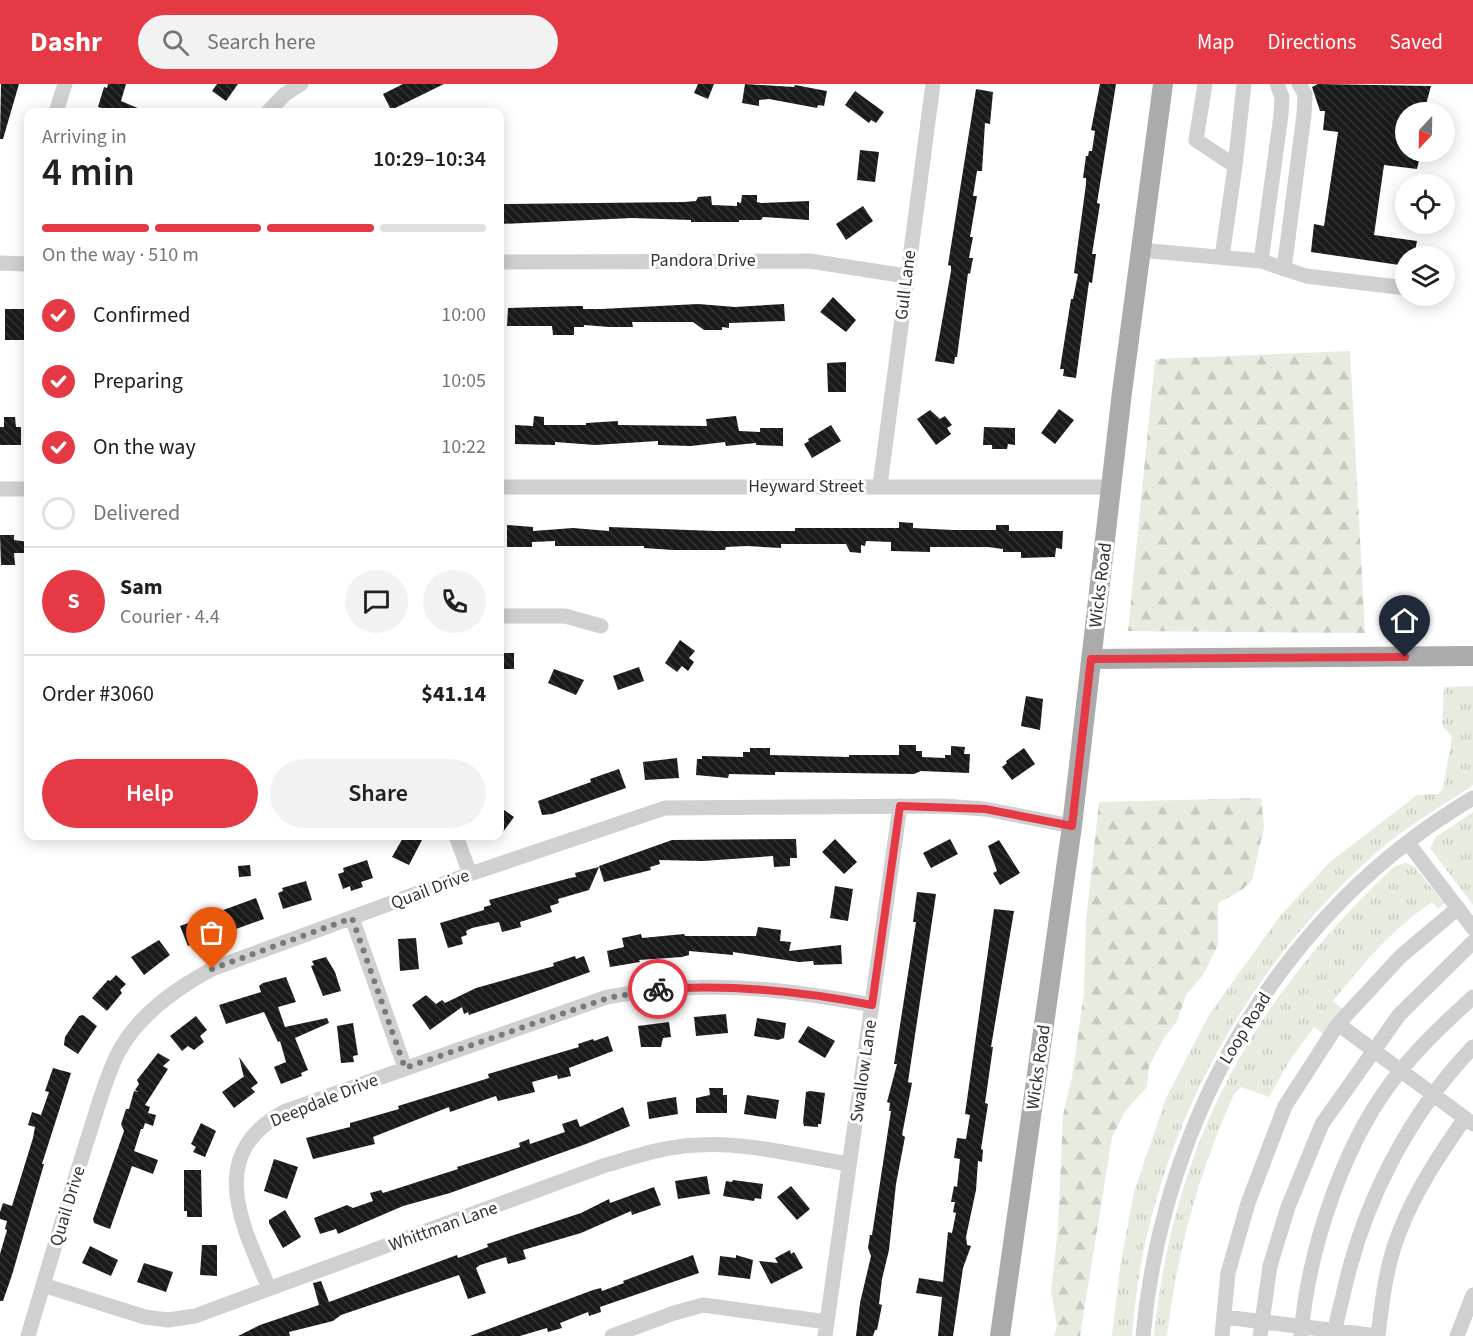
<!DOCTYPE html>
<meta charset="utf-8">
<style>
:root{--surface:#fff;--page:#f2f2f2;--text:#202124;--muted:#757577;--line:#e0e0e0;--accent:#e63946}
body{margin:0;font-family:"Source Sans 3",sans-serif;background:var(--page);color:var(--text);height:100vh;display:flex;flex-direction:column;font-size:22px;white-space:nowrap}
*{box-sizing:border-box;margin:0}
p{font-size:20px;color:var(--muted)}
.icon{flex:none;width:33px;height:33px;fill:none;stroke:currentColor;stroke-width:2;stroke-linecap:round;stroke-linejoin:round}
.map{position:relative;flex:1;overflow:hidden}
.panel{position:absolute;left:24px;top:24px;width:480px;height:732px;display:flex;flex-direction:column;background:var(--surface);border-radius:12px;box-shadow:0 3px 15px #0003}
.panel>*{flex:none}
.needle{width:39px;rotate:202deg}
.controls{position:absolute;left:1395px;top:18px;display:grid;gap:12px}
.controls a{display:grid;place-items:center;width:60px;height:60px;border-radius:50%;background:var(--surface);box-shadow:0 3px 15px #0003;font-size:30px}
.pin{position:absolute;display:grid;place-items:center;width:51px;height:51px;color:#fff;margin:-62px -26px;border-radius:50% 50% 50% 0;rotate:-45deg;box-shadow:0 0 6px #0007}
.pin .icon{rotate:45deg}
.courier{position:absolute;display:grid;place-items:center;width:60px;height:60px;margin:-30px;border:4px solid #e63946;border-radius:50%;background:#fff;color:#222;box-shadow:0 2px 8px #0007}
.head em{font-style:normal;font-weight:600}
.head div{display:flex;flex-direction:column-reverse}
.head{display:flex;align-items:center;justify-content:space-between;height:102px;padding:0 18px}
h1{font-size:39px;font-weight:600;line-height:45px}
.bar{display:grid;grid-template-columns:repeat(4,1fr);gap:9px 6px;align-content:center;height:72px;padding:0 18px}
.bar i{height:8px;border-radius:4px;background:var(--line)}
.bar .current{background:var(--accent)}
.bar p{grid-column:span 4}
.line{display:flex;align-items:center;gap:15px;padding:0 18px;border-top:2px solid var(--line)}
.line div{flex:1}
.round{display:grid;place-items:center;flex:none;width:63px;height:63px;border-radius:32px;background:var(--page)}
ol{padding:0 18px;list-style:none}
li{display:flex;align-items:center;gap:18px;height:66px}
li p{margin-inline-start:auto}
li .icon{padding:6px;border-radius:50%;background:var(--accent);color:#fff;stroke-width:4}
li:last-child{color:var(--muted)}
li i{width:33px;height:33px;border:3px solid var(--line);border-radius:50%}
.primary-button{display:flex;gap:12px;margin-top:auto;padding:12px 18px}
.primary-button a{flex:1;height:69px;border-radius:36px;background:var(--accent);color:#fff;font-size:24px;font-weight:600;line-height:69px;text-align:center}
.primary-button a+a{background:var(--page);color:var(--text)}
header{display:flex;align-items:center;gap:36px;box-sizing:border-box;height:84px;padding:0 30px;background:var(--accent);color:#fff}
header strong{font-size:28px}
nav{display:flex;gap:33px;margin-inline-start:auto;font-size:21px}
.search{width:420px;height:54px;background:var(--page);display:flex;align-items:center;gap:15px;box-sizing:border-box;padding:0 21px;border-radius:33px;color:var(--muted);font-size:22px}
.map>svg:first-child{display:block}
</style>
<header>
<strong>Dashr</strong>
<div class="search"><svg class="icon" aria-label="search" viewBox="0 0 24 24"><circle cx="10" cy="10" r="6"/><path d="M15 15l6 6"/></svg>Search here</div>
<nav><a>Map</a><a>Directions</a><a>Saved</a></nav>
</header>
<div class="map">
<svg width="1473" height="1252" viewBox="0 0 1473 1252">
<defs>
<pattern id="grass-tufts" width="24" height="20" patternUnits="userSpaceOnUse" patternTransform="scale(1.5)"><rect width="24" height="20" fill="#e6ecdf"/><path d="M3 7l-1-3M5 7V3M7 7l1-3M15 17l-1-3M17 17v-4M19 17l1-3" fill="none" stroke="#c6cbc0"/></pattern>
<pattern id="forest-firs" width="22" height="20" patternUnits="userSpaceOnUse" patternTransform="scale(1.5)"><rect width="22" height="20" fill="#e6ecdf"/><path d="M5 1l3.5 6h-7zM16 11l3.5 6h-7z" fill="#c6cbc0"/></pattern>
<pattern id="building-back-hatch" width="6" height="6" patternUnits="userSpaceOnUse" patternTransform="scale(1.5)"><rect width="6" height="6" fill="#1a1a1a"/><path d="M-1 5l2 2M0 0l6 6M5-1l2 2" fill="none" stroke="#333"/></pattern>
</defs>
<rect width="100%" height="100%" fill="#fff"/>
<path fill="url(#grass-tufts)" d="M 1473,602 L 1473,701 C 1441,723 1405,743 1376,769 C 1238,891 1145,1068 1132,1252 L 1112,1252 L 1120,1184 L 1134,1108 L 1166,1014 L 1209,931 L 1280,832 L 1330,778 L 1417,711 L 1438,710 L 1443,705 L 1452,653 L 1442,641 L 1444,603 Z
M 1473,728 L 1473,821 L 1430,764 L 1436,753 Z
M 1405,779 L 1414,782 L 1444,819 L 1438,825 L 1432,818 C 1392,845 1363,880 1333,917 L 1344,926 L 1323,950 L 1314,943 L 1290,976 L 1269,1013 L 1241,1003 L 1234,1010 C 1199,1088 1177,1167 1167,1252 L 1154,1252 C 1174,1057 1253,915 1395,782 Z"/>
<path fill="url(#forest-firs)" d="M 1350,267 L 1365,549 L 1128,547 L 1155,275 Z
M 1261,714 L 1264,743 L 1252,796 L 1242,806 L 1218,819 L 1218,861 L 1203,891 L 1186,911 L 1177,937 L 1164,954 L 1149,982 L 1147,1003 L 1126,1026 L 1112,1053 L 1080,1252 L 1054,1252 L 1057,1242 L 1051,1207 L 1058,1145 L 1063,1031 L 1072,993 L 1084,909 L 1086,837 L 1099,718 Z"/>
<path fill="url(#building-back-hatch)" d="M 1,0 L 19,0 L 3,55 L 0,55 Z
M 108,0 L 126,0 L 121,17 L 147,28 L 119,28 L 98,23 L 104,3 L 107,4 Z
M 217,0 L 238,0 L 226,17 L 212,7 Z
M 403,0 L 444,0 L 391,26 L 383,10 Z
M 698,0 L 714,0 L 708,15 L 694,9 Z
M 745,0 L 794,3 L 795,1 L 827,7 L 824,22 L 818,21 L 817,24 L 769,15 L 759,16 L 759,22 L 742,19 Z
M 1100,0 L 1116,0 L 1097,119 L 1100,120 L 1092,170 L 1096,170 L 1092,199 L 1089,198 L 1076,294 L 1063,292 L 1064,285 L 1060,285 L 1071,215 L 1073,215 L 1078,190 L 1074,189 L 1086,100 L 1086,94 L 1083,94 L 1086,72 L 1088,72 L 1089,67 L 1092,67 L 1095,47 L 1091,46 Z
M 1318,0 L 1431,2 L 1424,28 L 1406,28 L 1406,68 L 1421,68 L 1417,85 L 1384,81 L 1374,151 L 1417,157 L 1414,172 L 1406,172 L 1406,182 L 1311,168 L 1314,140 L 1324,142 L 1338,48 L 1323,46 L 1325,27 L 1320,27 L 1312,3 Z
M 976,5 L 993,8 L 990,40 L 985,39 L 982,87 L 977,87 L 973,112 L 977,112 L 970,153 L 973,153 L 969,174 L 973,174 L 970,190 L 968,189 L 957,273 L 955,273 L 954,280 L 935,277 L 951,187 L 951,182 L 948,181 Z
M 855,7 L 884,28 L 876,39 L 871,36 L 869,39 L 845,21 Z
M 860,66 L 879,68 L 875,98 L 857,96 Z
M 742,111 L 757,111 L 757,118 L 761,119 L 809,117 L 809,136 L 763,133 L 761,136 L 739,136 L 739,138 L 691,138 L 691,136 L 632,134 L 500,140 L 500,120 L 684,118 L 696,117 L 698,113 L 711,112 L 712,121 L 737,122 L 737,118 L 741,119 Z
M 863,122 L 873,137 L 846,156 L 836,140 Z
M 833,213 L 856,236 L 846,248 L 820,228 Z
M 698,220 L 735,223 L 784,220 L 785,237 L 729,239 L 729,244 L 722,243 L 722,246 L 704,246 L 693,238 L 632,238 L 633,243 L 609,243 L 584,241 L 584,243 L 574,243 L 574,251 L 553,251 L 552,242 L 507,242 L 508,224 L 577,222 L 583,222 L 583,225 L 601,225 Z
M 5,225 L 28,225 L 28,256 L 5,256 Z
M 846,278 L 846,308 L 828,308 L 827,279 Z
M 1059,325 L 1074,336 L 1055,360 L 1041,349 Z
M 930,326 L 940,335 L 945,332 L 952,341 L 947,344 L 951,350 L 936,361 L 917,335 Z
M 534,332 L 544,333 L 544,341 L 586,341 L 586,339 L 618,337 L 618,341 L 707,342 L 706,335 L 736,332 L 739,347 L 760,348 L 760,344 L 783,344 L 783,362 L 756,361 L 756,359 L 726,362 L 725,358 L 691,362 L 658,361 L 658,357 L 595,361 L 555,358 L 555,361 L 515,360 L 515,341 L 533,342 Z
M 4,333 L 15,333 L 16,343 L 21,343 L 21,361 L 0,361 L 0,343 L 4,343 Z
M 831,341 L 841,357 L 812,374 L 804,360 L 809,357 L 808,355 Z
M 984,343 L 1015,344 L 1015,361 L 1008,360 L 1007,365 L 992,365 L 992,361 L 983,361 Z
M 899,438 L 913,439 L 913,444 L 953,446 L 996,446 L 996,441 L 1009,441 L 1009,447 L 1063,447 L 1062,465 L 1056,464 L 1055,473 L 1021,474 L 1021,468 L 1003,468 L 1003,465 L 988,463 L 930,463 L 930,468 L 891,467 L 891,458 L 866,457 L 865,462 L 861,461 L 861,469 L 850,468 L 846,460 L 781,460 L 781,464 L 747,462 L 726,463 L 725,466 L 673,466 L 644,464 L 644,462 L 555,462 L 555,457 L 532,458 L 532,463 L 507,463 L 507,441 L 533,443 L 533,447 L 573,444 L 609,447 L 609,443 L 715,447 L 795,447 L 795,444 L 899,444 Z
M 0,451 L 14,451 L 14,456 L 28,458 L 28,469 L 14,469 L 15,481 L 1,481 Z
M 680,556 L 695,567 L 689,574 L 694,578 L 688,587 L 682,582 L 677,588 L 665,579 Z
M 500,569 L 514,569 L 514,585 L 500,585 Z
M 639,583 L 644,597 L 618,606 L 613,592 Z
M 554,585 L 584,596 L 576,611 L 548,599 Z
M 1026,612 L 1043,615 L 1040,646 L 1021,642 Z
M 899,661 L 916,661 L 916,667 L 922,667 L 922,673 L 945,674 L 945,671 L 951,671 L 951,662 L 965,663 L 964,670 L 970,670 L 969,689 L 921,687 L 914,690 L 775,688 L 775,691 L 729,690 L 728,694 L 696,691 L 697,675 L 702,675 L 702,672 L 743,673 L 743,668 L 750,668 L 750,664 L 770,664 L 770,671 L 849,673 L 849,671 L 899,671 Z
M 1024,664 L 1035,680 L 1012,696 L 1002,683 L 1007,679 L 1006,677 Z
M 677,674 L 679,694 L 645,696 L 643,678 Z
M 619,685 L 626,704 L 552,730 L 542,731 L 538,717 L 591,698 L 590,695 Z
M 500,723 L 514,733 L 500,752 Z
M 404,752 L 423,754 L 409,781 L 392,773 Z
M 796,755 L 797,774 L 790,774 L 790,782 L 774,783 L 773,772 L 703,777 L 659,776 L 660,780 L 650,783 L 651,786 L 604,798 L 599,782 L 672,756 Z
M 835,755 L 857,778 L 844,790 L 822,768 Z
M 950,755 L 958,770 L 931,784 L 923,769 Z
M 999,756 L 1020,789 L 1000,801 L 993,789 L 997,787 L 988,762 Z
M 367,776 L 373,794 L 361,798 L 363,803 L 351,807 L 350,802 L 343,805 L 338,790 L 344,788 L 343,784 Z
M 250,781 L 251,792 L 239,793 L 238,782 Z
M 599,783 L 589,806 L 558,815 L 559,819 L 550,822 L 552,828 L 520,838 L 521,843 L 502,848 L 499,838 L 472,844 L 466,847 L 467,851 L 461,853 L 463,860 L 448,864 L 440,839 L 484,826 L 484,823 L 491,821 L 489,816 L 570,794 L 576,793 L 575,789 Z
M 306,797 L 312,816 L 283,825 L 278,809 L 283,807 L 282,804 Z
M 835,802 L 853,805 L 848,837 L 830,834 Z
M 917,808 L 936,810 L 908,998 L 912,999 L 902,1051 L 905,1053 L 896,1100 L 889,1166 L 882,1195 L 879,1220 L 882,1221 L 877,1246 L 875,1246 L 873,1252 L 856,1252 L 860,1219 L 871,1172 L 868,1164 L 870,1151 L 872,1151 L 891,1027 L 889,1027 L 890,1019 L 887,1018 L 897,980 L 894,980 L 916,838 L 913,838 Z
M 256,814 L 264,835 L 236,845 L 235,842 L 188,862 L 180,842 Z
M 994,825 L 1014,827 L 991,963 L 993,963 L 985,1019 L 988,1020 L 981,1065 L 983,1066 L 982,1078 L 978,1077 L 976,1106 L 966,1153 L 967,1161 L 971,1162 L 963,1184 L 953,1252 L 938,1252 L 942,1213 L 916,1209 L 919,1194 L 943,1198 L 948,1148 L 952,1149 L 956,1129 L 953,1128 L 955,1118 L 951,1118 L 954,1102 L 957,1103 L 960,1075 L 954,1074 L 957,1054 L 966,1055 L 970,1031 L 965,1030 Z
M 758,843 L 781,846 L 780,857 L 791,858 L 789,867 L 841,861 L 842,880 L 814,881 L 813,877 L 799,878 L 733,868 L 733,871 L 689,867 L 689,871 L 682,873 L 639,876 L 640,878 L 610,883 L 607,867 L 624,863 L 622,854 L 641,850 L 642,854 L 684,850 L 685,852 L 756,852 Z
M 416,854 L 419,885 L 400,887 L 398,855 Z
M 159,856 L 170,871 L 144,891 L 131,873 Z
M 575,872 L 576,875 L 584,872 L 590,888 L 469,931 L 468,928 L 464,930 L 462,923 L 430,946 L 412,921 L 426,911 L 436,920 L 442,916 L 445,919 L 476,904 L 554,882 L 553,879 Z
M 326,873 L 335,888 L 341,907 L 323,912 L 311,882 L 314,881 L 312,877 Z
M 116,891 L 126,900 L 120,906 L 122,909 L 107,927 L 92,914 L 108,896 L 110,897 Z
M 286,893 L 296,918 L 278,923 L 285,943 L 327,934 L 329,939 L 295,954 L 308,986 L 301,989 L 302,992 L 281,1000 L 274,983 L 286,978 L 280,957 L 278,958 L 264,928 L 226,940 L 219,921 L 261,908 L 259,902 L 263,899 Z
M 726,930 L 728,949 L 696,952 L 694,933 Z
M 83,931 L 97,942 L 78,970 L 64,961 L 65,953 L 79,932 Z
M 196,932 L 207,946 L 200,952 L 204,958 L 194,966 L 188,962 L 182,967 L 170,952 Z
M 757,934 L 786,939 L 784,954 L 778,956 L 754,952 Z
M 669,938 L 671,953 L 663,954 L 661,963 L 641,963 L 638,942 Z
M 353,939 L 358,971 L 353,972 L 354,978 L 341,979 L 337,942 Z
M 808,942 L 835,957 L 825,974 L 798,958 Z
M 608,952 L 613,967 L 569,984 L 571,992 L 558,995 L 557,991 L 532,998 L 535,1008 L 498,1017 L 496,1012 L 450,1028 L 449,1023 L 373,1053 L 375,1060 L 313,1075 L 306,1054 L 350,1043 L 350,1039 L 399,1025 L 398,1022 L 489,994 L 488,990 L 579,963 L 578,960 L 593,955 L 594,957 Z
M 158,969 L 170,976 L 163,982 L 168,985 L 145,1021 L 150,1023 L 148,1029 L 156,1031 L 153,1042 L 145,1039 L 143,1045 L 141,1045 L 134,1067 L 158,1076 L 153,1090 L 132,1082 L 110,1145 L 94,1139 L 93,1135 L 124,1047 L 121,1040 L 126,1025 L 129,1025 L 134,1007 L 139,1008 L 135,1006 L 139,1000 L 137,996 Z
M 239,973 L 258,999 L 251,1004 L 255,1008 L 234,1024 L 222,1008 L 243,993 L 244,994 Z
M 53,984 L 71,989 L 42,1080 L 44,1080 L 12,1191 L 3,1217 L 0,1217 L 0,1170 L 7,1146 L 5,1145 L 7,1137 L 0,1135 L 0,1128 L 3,1119 L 12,1122 L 33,1054 L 35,1043 L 28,1041 L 32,1028 L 41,1031 L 49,1008 L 45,1007 Z
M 709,1004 L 723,1004 L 723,1011 L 727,1011 L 727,1029 L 696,1029 L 696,1014 L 710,1011 Z
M 810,1007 L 825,1009 L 821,1040 L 818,1040 L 818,1043 L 804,1042 L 803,1038 L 806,1008 Z
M 747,1011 L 779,1016 L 776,1035 L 744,1030 Z
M 676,1013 L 678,1030 L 649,1035 L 647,1018 Z
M 623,1023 L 630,1042 L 586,1060 L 450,1109 L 403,1122 L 338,1150 L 336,1145 L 320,1150 L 314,1134 L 347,1121 L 353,1124 L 373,1117 L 370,1109 L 381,1106 L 383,1109 L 458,1085 L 457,1083 L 520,1063 L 519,1059 L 529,1055 L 530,1060 L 565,1048 L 562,1040 L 577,1035 L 580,1043 Z
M 201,1039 L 216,1047 L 205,1073 L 193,1068 L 196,1063 L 191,1060 Z
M 274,1075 L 298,1083 L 287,1115 L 264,1107 Z
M 184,1086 L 201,1086 L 202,1133 L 187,1133 L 187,1127 L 184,1127 Z
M 707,1092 L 710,1110 L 678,1115 L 675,1097 Z
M 733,1096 L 763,1100 L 761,1115 L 755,1114 L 754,1117 L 723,1112 L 726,1097 L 732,1098 Z
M 791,1102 L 810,1125 L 797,1136 L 777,1113 Z
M 654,1103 L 661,1121 L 632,1131 L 631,1127 L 581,1149 L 523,1166 L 526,1175 L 508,1180 L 506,1173 L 480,1181 L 476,1184 L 486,1209 L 468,1215 L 459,1191 L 341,1231 L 333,1237 L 289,1248 L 290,1252 L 238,1252 L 260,1241 L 319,1221 L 313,1199 L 321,1197 L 329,1218 L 457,1171 L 458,1174 L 488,1163 L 487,1160 L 581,1129 L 609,1115 L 610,1119 Z
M 285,1126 L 301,1153 L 283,1164 L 269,1139 L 269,1136 Z
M 202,1161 L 217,1161 L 217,1192 L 200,1191 Z
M 90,1162 L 118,1176 L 111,1192 L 82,1179 Z
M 790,1166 L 791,1170 L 794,1168 L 803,1184 L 771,1200 L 759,1177 L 778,1179 L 775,1174 Z
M 693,1171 L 699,1189 L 600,1223 L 601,1228 L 589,1232 L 588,1228 L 560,1239 L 562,1244 L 548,1248 L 547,1244 L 520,1252 L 470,1252 L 593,1206 L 601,1204 L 602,1207 L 624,1199 L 623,1197 Z
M 736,1171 L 753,1176 L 750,1195 L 718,1191 L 720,1172 L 736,1174 Z
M 144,1179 L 173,1188 L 166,1208 L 137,1198 Z"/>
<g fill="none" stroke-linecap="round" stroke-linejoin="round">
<path stroke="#d0d0d0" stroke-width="15" d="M 1205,0 L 1196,56 L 1235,82 L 1222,173
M 56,28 L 65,0
M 268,28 L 285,10 L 301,0
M 1235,82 L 1244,0
M 1140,166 L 1261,177 L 1306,192 L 1406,204
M 1261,177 L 1281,31 L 1282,13 L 1277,0
M 500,178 L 810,177 L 906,192
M 0,179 L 28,180
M 1284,185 L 1304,31 L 1305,10 L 1299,0
M 880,401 L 933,0
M 500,403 L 1112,403
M 0,405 L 28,405
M 500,532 L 565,532 L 601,542
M 456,752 L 470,790
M 1408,759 L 1473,844
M 352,834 L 405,984
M 1338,940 L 1401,872 L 1458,824
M 43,1201 L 145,1233 L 168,1236 L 195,1232 L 603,1082 C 634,1073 665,1062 698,1061 C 748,1058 799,1072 848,1080
M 269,1204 C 241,1139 205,1069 286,1027 L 607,913 C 699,895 781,904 872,921
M 1224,1233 L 1378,1252
M 28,1252 C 47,1188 66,1123 86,1060 C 96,1030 104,997 118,969 C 138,931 175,905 212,885 L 470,790 L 665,724 L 943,722 L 985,725 L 1072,742
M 612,1252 L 674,1229 L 703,1221 L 827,1238
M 825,1252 L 900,722
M 1143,1252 C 1163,1033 1281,827 1473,714
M 1222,1252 L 1228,1189 L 1248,1119 L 1285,1022 L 1338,940 L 1473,1040
M 1260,1252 L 1270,1182 L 1288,1123 L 1322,1040 L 1399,931 L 1473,858
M 1301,1252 C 1308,1165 1345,1052 1402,985 C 1423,959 1448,936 1473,913
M 1335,1252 C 1335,1237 1341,1222 1344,1207 C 1364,1117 1409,1030 1473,963
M 1378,1252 C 1382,1217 1386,1182 1399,1149 C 1415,1107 1440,1070 1465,1034
M 1457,1252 L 1473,1211"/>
<path stroke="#ababab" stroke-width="20" d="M 1091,575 L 1473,572
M 1000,1252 L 1072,742 L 1122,308 L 1163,0"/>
</g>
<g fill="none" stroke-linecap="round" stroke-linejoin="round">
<path stroke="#7a7a7a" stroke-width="6" stroke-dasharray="0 10.8" d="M 212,885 L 352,834 L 405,984 L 608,914 L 658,905"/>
<path stroke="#e63946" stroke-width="8" d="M 658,905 C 731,900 801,907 872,921 L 900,722 L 985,725 L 1072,742 L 1091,575 L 1405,573"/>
</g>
<g text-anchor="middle" stroke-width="6" stroke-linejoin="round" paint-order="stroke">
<g font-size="18" fill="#333" stroke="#fff">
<text x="703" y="182">Pandora Drive</text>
<text transform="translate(905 201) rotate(-83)" y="6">Gull Lane</text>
<text x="806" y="408">Heyward Street</text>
<text transform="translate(1100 501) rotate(-83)" y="6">Wicks Road</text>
<text transform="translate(430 805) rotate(-21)" y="6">Quail Drive</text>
<text transform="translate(1245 944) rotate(-58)" y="6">Loop Road</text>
<text transform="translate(1038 983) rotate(-82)" y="6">Wicks Road</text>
<text transform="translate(863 987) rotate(-82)" y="6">Swallow Lane</text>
<text transform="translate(324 1016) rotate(-22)" y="6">Deepdale Drive</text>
<text transform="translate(67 1122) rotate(-73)" y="6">Quail Drive</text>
<text transform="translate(443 1142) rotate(-20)" y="6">Whittman Lane</text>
</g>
</g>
</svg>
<div class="controls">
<a><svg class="needle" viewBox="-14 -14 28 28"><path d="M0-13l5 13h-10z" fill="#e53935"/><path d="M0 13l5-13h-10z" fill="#757577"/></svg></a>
<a><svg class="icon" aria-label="locate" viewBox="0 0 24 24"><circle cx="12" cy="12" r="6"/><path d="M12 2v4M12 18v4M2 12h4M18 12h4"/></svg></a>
<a><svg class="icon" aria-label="layers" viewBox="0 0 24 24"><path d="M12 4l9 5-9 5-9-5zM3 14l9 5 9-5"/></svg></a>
</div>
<div class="pin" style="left:212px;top:885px;background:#ea580c"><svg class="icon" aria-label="bag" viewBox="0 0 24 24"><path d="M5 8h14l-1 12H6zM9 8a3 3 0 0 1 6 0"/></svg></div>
<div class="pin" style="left:1405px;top:573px;background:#1f2937"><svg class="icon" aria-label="home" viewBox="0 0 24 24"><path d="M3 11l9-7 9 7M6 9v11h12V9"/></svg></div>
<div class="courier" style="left:658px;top:905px"><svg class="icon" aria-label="bike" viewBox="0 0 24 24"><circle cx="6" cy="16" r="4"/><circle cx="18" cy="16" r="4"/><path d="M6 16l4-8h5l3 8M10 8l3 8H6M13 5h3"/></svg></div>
<section class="panel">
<div class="head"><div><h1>4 min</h1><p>Arriving in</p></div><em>10:29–10:34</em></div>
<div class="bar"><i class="current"></i><i class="current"></i><i class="current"></i><i></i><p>On the way · 510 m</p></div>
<ol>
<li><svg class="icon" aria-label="check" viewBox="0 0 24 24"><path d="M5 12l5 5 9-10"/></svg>Confirmed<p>10:00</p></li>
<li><svg class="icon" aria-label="check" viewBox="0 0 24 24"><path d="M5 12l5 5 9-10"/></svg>Preparing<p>10:05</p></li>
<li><svg class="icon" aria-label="check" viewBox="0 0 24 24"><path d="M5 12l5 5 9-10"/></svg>On the way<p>10:22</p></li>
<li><i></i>Delivered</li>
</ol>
<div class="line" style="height:108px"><b class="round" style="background:var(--accent);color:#fff">S</b><div><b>Sam</b><p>Courier · 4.4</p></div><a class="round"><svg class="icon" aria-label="chat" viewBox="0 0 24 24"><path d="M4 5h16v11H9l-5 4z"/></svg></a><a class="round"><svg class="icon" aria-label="phone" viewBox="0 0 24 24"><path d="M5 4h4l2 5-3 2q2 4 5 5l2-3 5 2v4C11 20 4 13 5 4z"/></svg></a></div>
<div class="line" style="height:78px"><div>Order #3060</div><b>$41.14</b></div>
<div class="primary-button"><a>Help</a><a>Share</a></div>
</section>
</div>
